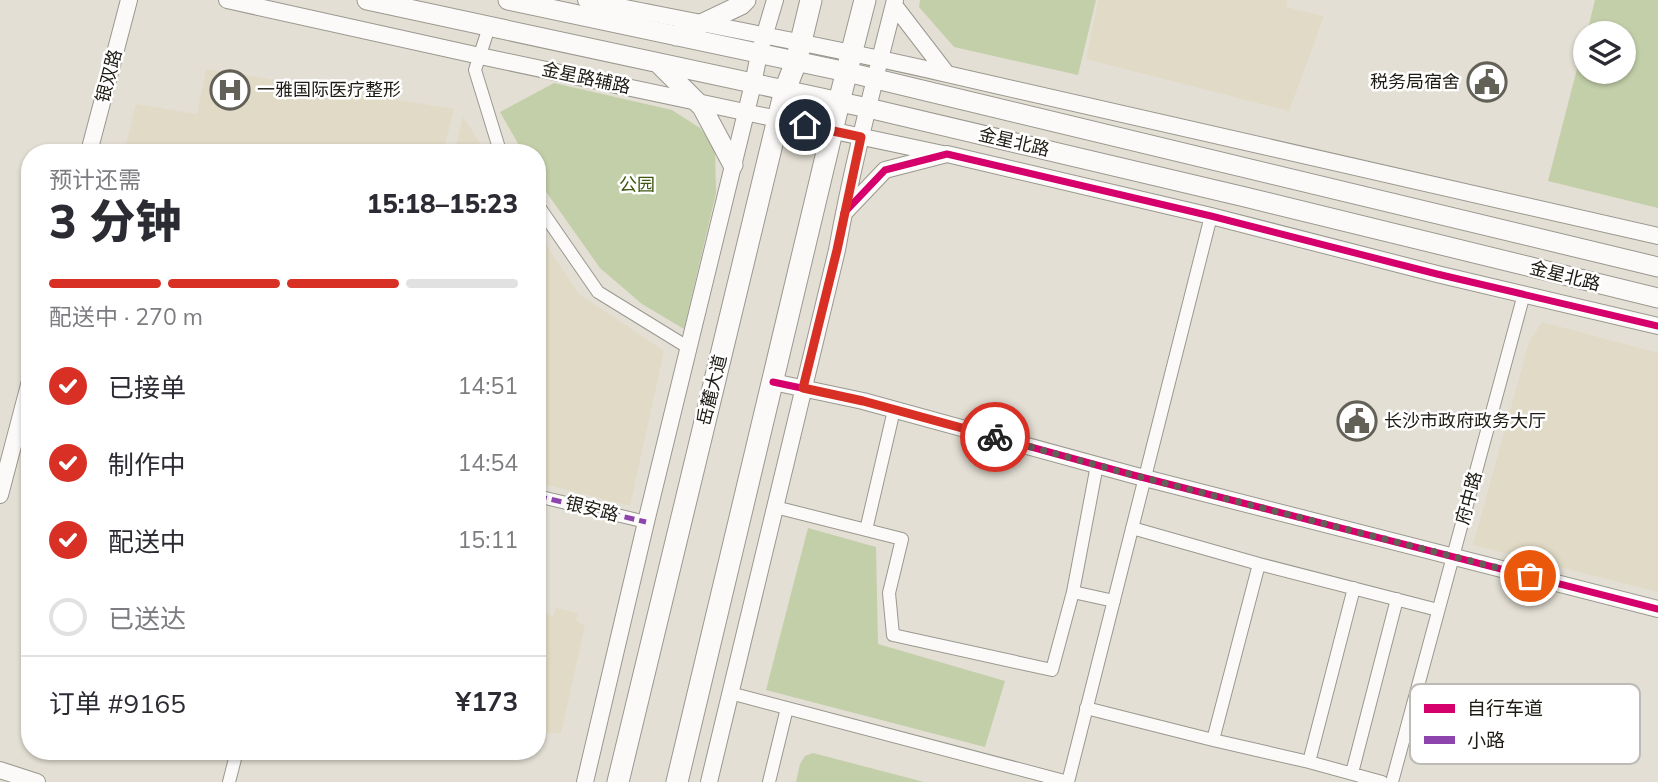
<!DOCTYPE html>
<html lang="zh">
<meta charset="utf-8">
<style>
:root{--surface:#fff;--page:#f2f2f3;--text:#2b2b33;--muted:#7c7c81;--line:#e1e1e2;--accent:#d93025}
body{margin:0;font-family:Mulish,"Noto Sans SC",sans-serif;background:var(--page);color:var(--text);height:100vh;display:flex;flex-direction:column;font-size:26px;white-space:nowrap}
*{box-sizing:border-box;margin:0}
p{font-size:23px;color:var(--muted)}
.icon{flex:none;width:38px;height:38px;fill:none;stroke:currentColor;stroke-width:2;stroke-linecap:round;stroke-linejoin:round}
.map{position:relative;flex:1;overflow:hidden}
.panel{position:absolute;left:21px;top:144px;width:525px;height:616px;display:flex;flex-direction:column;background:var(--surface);border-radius:28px;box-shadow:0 2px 5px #0004}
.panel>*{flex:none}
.tools{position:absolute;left:1573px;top:21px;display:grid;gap:14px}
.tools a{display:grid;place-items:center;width:63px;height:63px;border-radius:50%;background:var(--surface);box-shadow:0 2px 5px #0004;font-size:35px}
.pin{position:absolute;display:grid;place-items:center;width:60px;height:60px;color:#fff;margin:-30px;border:4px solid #fff;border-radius:50%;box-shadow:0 2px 7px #0007}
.courier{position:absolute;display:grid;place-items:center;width:70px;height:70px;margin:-35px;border:5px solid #d93025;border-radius:50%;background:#fff;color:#222;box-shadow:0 2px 9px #0007}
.summary em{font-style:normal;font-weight:800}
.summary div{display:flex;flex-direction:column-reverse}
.summary{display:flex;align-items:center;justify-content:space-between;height:119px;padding:0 28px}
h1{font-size:46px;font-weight:800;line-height:52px}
.bar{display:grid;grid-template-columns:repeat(4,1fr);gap:10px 7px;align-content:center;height:84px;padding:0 28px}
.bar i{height:9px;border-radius:5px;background:var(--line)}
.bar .selected{background:var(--accent)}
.bar p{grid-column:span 4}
.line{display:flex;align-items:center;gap:18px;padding:0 28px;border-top:2px solid var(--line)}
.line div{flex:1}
ol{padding:0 28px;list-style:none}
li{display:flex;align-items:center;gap:21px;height:77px}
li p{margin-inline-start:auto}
li .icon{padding:7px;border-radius:50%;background:var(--accent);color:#fff;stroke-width:4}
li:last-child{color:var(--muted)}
li i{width:38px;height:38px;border:4px solid var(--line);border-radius:50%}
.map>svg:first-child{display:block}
</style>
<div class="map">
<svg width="1658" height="782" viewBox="0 0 1658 782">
<rect width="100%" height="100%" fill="#e3dfd4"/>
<path fill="#e1dac6" d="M 1098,0 L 1288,0 L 1286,7 L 1324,16 L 1289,111 L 1086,59 Z
M 206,69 L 454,109 L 443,152 L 124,152 L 136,104 L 197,114 Z
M 463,117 L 486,152 L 454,152 Z
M 537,231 L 579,294 L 664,351 L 630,506 L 537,482 Z
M 1542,322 L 1658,353 L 1658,592 L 1473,545 L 1529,342 Z
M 556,608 L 578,613 L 576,621 L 585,625 L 561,733 L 537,733 L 537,619 L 540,611 L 553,616 Z"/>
<path fill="#c3cfa9" d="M 920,0 L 1096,0 L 1078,75 L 954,47 L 919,7 Z
M 1595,0 L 1658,0 L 1658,208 L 1548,181 L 1585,38 L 1586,72 L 1624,72 L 1624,33 L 1587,33 Z
M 554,83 L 672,110 L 700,128 L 715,148 L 716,193 L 684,329 L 642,304 L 600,268 L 537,179 L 537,152 L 523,152 L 500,112 Z
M 808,528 L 876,547 L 878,644 L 1005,681 L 985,747 L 766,690 Z
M 813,753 L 924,782 L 796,782 L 800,764 L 805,756 Z"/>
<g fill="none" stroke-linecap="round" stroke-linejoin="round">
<g stroke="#9a988f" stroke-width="14">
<path id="minor" d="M 489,27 L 475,70 L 499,148 L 501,152
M 537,204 L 598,292 L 689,348
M 537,496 L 646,522
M 775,507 L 902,539 L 889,593 L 893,635 L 1052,670 L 1073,592 L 1097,465
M 1132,528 L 1259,564 L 1438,610
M 866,530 L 894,410
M 1073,592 L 1114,601
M 730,693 L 1068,782
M 1086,708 L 1213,740 L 1309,762 L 1382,782
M 1213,740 L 1259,564
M 1309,762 L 1354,588
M 1352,773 L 1397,599
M 229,782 L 237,751
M 769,782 L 787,708
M 1068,782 L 1211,216
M 1392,782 L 1524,294"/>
</g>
<g stroke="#9a988f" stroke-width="18">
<path id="tertiary" d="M 227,0 L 480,56 L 943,154
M 586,0 C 706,25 828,46 947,74
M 894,5 L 947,74 L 1658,236
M 89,152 L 129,0
M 844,213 L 885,170 L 947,154 L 1211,216 L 1437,274 L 1658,326
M 773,382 L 863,401 L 1133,475 L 1658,609
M 0,495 L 30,381
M 0,770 L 37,782
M 585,782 L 646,522 L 753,84 L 759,54 L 775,0
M 709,782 L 837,250 C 852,166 874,83 895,0"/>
</g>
<g stroke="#9a988f" stroke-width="21">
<path id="primary" d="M 367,0 L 868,108 L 1245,197 L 1658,298
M 508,0 L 847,72 L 1658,267
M 676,36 L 741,5 L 746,0
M 660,65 L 702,107 L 733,165"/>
</g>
<g stroke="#9a988f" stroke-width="23">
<path id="trunk" d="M 618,782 L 785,90 L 796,62 L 811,0
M 677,782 L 839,102 L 865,0"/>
</g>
<use href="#minor" stroke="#fbfaf9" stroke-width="12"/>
<use href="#tertiary" stroke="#fbfaf9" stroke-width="16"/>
<use href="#primary" stroke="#fbfaf9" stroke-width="19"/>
<use href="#trunk" stroke="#fbfaf9" stroke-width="21"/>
<path stroke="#8e44ad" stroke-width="5" stroke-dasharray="10 5" stroke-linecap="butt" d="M 537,496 L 646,522"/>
<g stroke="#fff" stroke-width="11">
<path id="cycleway" d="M 844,213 L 885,170 L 947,154 L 1211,216 L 1437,274 L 1658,326
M 773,382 L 863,401 L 1133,475 L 1658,609"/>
</g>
<use href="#cycleway" stroke="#d6006c" stroke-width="7"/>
</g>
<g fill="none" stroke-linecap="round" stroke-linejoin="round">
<path stroke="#636057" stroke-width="7" stroke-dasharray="0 12.6" d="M 995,437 L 1133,475 L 1530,576"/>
<path stroke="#d93025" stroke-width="9" d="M 805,125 L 861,137 L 837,250 L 803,388 L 863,401 L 995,437"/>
</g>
<defs>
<g id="civic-ring" transform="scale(2.0125)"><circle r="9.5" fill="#fff" stroke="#636057" stroke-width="1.5"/><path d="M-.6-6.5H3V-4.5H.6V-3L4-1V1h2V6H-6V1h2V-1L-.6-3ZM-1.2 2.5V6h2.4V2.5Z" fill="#636057"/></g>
<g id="hospital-ring" transform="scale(2.0125)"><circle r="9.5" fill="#fff" stroke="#636057" stroke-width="1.5"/><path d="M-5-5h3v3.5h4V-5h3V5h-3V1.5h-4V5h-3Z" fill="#636057"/></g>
</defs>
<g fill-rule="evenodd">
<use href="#civic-ring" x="1487" y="82"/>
<use href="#hospital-ring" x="230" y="90"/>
<use href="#civic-ring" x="1357" y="421"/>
</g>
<g text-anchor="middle" stroke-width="5" stroke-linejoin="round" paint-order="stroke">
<g font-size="18" fill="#1e1b14" stroke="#fff">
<text transform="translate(109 76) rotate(-75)" y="6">银双路</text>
<text transform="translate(586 78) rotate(12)" y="6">金星路辅路</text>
<text transform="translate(1014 142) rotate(13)" y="6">金星北路</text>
<text transform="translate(1565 276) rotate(14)" y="6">金星北路</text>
<text transform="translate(712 390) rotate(-76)" y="6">岳麓大道</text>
<text transform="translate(1469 498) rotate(-75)" y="6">府中路</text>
<text transform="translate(592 509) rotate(14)" y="6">银安路</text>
</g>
<g font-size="18" fill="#1e1b14" stroke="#fff" text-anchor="start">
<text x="1460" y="88" text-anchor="end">税务局宿舍</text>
<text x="257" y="96">一雅国际医疗整形</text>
<text x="1384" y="427">长沙市政府政务大厅</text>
</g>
<g font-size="18" fill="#3f5711" stroke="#fff">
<text x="637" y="191">公园</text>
</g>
</g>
<rect x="1410" y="684" width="230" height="80" rx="10" fill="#fff" stroke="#bcbbb8" stroke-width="2"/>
<rect x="1424" y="704" width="31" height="9" fill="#d6006c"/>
<rect x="1424" y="736" width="31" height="8" fill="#8e44ad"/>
<g font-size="19" fill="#1e1b14">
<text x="1467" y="715">自行车道</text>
<text x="1467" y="747">小路</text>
</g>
</svg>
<div class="tools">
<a><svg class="icon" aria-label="layers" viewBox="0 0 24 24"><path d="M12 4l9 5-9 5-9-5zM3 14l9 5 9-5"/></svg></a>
</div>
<div class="pin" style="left:1530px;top:576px;background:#ea580c"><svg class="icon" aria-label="bag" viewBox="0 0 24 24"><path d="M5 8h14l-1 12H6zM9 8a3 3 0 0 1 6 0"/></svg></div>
<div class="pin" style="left:805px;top:125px;background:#1f2937"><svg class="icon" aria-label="home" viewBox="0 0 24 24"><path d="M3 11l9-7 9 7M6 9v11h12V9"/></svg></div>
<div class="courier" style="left:995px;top:437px"><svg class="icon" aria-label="bike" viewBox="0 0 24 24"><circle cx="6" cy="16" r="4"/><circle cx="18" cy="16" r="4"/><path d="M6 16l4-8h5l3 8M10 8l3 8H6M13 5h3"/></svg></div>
<section class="panel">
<div class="summary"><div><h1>3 分钟</h1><p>预计还需</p></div><em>15:18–15:23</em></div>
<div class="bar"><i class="selected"></i><i class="selected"></i><i class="selected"></i><i></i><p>配送中 · 270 m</p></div>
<ol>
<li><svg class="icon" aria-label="check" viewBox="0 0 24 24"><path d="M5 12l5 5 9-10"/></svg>已接单<p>14:51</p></li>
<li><svg class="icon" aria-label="check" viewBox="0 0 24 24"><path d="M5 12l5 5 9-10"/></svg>制作中<p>14:54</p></li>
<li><svg class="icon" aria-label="check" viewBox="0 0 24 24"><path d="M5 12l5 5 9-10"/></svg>配送中<p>15:11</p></li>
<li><i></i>已送达</li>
</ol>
<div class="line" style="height:91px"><div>订单 #9165</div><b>¥173</b></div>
</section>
</div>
